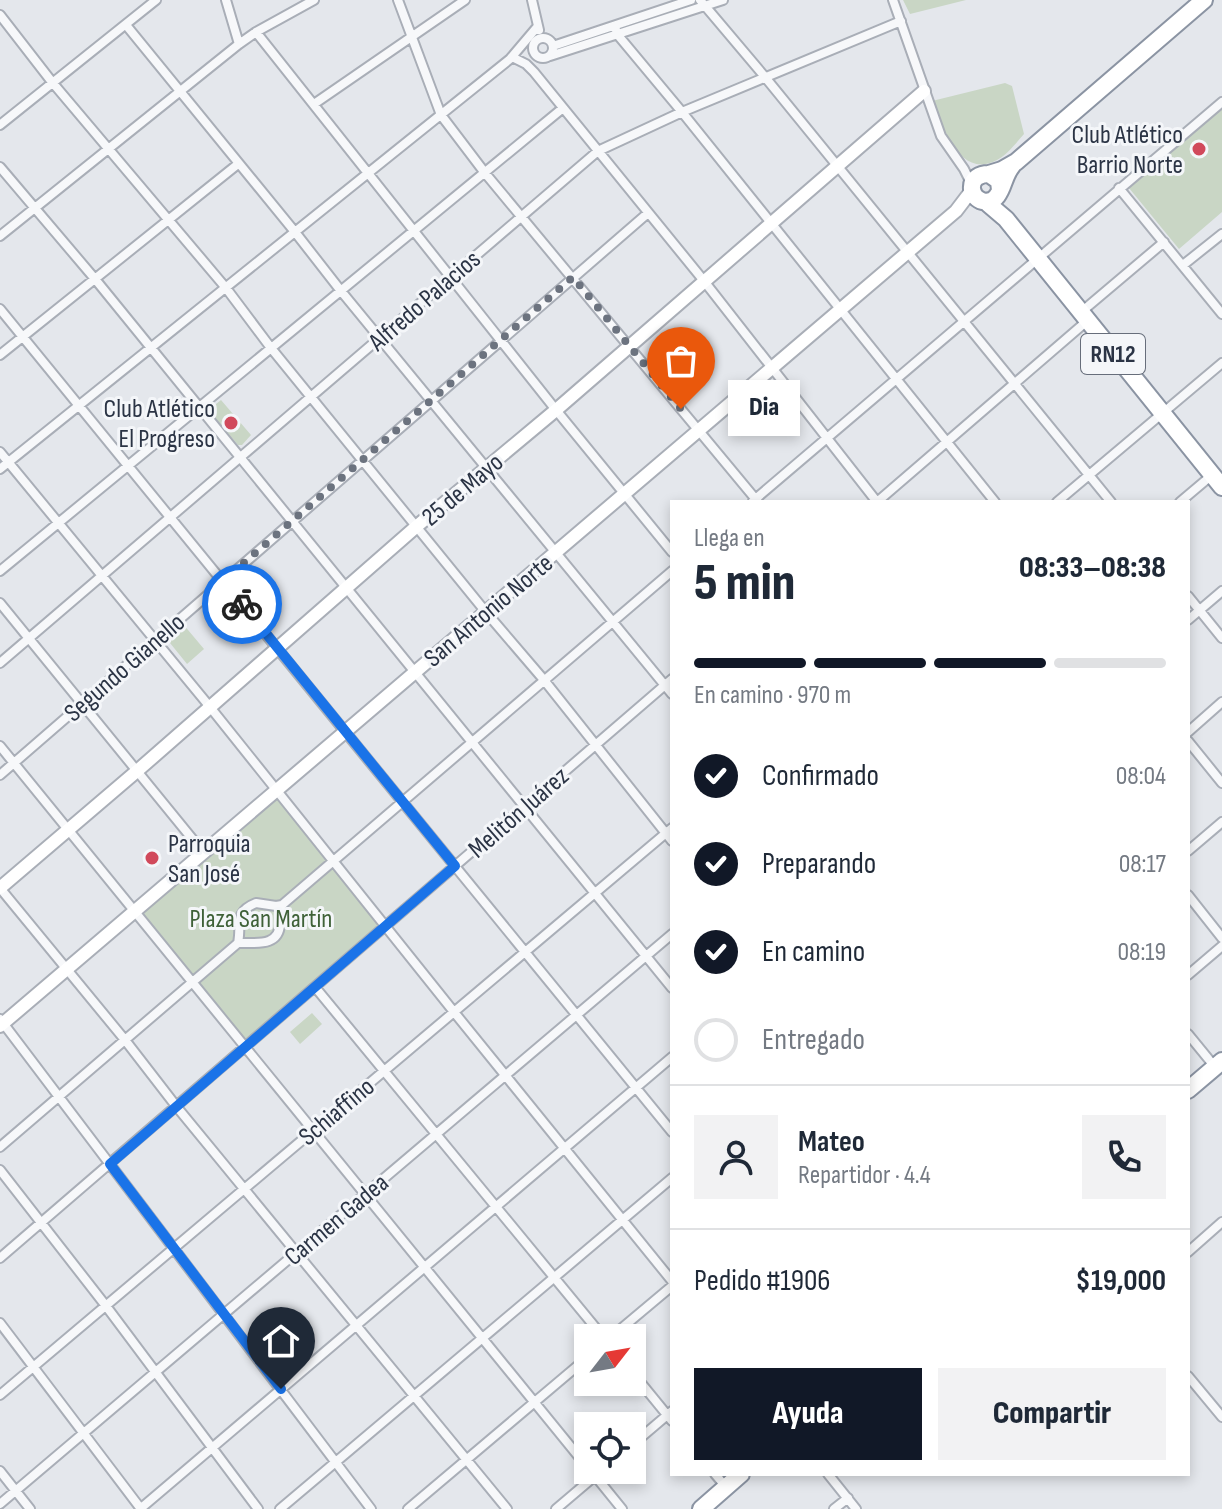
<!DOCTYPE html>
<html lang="es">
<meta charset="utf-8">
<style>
:root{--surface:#fff;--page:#f2f2f3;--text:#1f2937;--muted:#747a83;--line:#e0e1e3;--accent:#111827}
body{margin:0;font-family:"Sofia Sans Condensed",sans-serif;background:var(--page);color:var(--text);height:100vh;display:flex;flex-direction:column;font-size:30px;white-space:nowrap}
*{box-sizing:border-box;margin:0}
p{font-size:26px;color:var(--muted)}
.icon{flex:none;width:44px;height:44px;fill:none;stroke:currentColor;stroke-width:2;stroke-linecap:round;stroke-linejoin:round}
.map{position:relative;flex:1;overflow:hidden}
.details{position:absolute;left:670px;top:500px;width:520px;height:976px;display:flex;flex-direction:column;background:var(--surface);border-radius:0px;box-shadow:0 4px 12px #0003}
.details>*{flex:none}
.needle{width:52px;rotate:59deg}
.fabs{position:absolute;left:574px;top:1324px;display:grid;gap:16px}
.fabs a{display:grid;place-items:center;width:72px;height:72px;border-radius:0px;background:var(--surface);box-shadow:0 4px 12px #0003;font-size:40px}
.pin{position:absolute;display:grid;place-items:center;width:68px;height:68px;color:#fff;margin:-82px -34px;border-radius:50% 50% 50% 0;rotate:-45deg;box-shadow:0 0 8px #0007}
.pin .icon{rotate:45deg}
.courier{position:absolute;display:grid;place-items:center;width:80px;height:80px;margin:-40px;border:6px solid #1a73e8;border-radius:50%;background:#fff;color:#222;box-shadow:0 2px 10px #0007}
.bubble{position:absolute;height:56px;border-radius:0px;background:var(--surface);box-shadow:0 4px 12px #0003;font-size:26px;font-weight:800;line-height:56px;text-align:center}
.headline em{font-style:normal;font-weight:800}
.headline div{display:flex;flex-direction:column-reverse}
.headline{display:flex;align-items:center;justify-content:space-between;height:136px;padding:0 24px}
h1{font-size:52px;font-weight:800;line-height:60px}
.bar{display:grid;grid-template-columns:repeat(4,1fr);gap:12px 8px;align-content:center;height:96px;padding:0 24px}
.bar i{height:10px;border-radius:6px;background:var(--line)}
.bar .on{background:var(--accent)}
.bar p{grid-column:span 4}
.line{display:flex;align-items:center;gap:20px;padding:0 24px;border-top:2px solid var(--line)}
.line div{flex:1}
.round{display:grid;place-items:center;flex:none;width:84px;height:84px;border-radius:0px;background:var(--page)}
ol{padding:0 24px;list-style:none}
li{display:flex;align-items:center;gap:24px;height:88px}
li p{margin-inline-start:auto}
li .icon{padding:8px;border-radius:50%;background:var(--accent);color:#fff;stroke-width:4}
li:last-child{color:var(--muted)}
li i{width:44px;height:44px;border:4px solid var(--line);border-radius:50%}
.action{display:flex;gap:16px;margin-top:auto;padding:16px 24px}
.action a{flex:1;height:92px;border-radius:0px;background:var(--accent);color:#fff;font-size:32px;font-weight:800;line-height:92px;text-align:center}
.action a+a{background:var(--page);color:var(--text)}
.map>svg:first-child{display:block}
</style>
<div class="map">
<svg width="1222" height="1509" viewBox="0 0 1222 1509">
<rect width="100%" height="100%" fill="#e4e7ec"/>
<path fill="#c9d6c5" d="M 903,0 L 966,0 L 910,14 Z
M 1005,83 L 1012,86 L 1024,134 C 1016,143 1008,154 997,160 C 960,180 942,127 932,101 Z
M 1222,109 L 1222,212 L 1179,249 L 1129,188 Z
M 221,400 L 251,435 L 242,445 L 238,445 L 210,412 L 210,409 Z
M 183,624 L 204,649 L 187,664 L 166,638 Z
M 277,790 L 386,926 L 245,1047 L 134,911 Z
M 312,1013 L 322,1024 L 300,1044 L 290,1032 Z"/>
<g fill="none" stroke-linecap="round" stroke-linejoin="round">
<g stroke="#a9aeb7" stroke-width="12">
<path id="street" d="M 226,0 L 239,44
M 398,0 L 441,115 L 485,173 L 758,502
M 532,0 L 539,30
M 700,0 L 765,77 L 1111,502
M 893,0 L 941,136 L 964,169 L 972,185
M 0,15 L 52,82 L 226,288 L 271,348 L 485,611 L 544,680 L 672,841
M 126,25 L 295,232 L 341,291 L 672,694
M 615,26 L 617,34 L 682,112 L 995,502
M 256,32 L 556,410 L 672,552
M533 48a10 10 0 1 1 20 0a10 10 0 1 1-20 0Z
M 553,46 L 691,0
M 550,56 L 723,0
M 512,57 L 526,64 L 534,72 L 704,281 L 877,502 L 1087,321
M 314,104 L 465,0
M 0,125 L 156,0
M 0,167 L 95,279 L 672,988
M 1119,188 L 1222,314
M 0,236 L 239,44 L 256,32 L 314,0
M 1183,265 L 1222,234
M 0,309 L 672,1132
M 1080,313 L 1164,242
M 0,355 L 238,164
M 0,452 L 210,707 L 454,1012 L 672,1281
M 0,469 L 510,59 L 538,26
M 753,501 L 1222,102
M 1057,502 L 1222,363
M 1180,502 L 1212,475
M 0,571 L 563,108
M 1188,596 L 1222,638
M 0,603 L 203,852
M 1188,620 L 1222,591
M 0,663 L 598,151 L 682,112 L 901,21
M 1188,732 L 1222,702
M 1188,741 L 1222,783
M 0,746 L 588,1468
M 0,775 L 648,213
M 1188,851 L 1222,822
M 0,888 L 125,1040 L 176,1106 L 507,1509
M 1188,895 L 1222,938
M 238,943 C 253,942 279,948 280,924 C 280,916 279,913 282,905
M 1188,975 L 1222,946
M 315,987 L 604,1338
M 0,1019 L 371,1509
M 1188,1034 L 1215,1067
M 0,1147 L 238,943 C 242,925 233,912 256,903 L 276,906 L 282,905 L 672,571
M 0,1170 L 106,1306 L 258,1509
M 1188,1252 L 1222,1222
M 0,1258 L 672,679
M 0,1323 L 141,1509
M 610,1338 L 672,1286
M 632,1372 L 672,1421
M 1188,1376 L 1222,1417
M 0,1395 L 672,828
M 632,1445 L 672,1411
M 0,1471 L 30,1509
M 592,1472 L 622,1509
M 715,1474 L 726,1487
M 828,1474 L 856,1509
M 0,1504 L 672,934
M 140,1509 L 672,1057
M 280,1509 L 672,1178
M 408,1509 L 588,1357
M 556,1509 L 602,1470
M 834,1509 L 848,1498"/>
</g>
<g stroke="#a9aeb7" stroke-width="16">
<path id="secondary" d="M 0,888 L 137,771 L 417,526 L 556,410 L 924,91
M 0,1026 L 956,211 L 972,190"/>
</g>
<g stroke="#8b94a3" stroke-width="20">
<path id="highway" d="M 989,174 L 1002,170 L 1016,162 L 1204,0
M 1000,190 L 999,181 L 989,174 C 980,174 971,178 972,189 C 974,202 990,206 997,196 C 1004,187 1004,175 1012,166
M 986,202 L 1006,219 L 1222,487
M 1188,1090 L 1222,1061
M 701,1509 L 741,1474"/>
</g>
<use href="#street" stroke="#f7f8fa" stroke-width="8"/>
<use href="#secondary" stroke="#fff" stroke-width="12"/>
<use href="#highway" stroke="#fff" stroke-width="16"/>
</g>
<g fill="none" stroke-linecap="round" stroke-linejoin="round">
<path stroke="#6c737f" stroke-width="8" stroke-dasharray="0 14.4" d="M 242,604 L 223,581 L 573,277 L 681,409"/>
<path stroke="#1a73e8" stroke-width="10" d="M 242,604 L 455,866 L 110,1164 L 281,1389"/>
</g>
<g fill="#d1495b" stroke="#f4f6f9" stroke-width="3">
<circle cx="1199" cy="149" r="8"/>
<circle cx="231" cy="423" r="8"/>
<circle cx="152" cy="858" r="8"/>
</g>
<g text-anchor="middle" stroke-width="6" stroke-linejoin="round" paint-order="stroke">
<rect fill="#f4f6f9" stroke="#676e7b" stroke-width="2" x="1081" y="334" width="64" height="40" rx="6"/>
<g font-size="24" font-weight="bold" fill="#2b3445">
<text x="1113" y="362">RN12</text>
</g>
<g font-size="26" fill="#2b3445" stroke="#f4f6f9" text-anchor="end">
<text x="1183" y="143">Club Atlético<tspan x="1183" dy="30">Barrio Norte</tspan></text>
<text x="215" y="417">Club Atlético<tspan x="215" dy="30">El Progreso</tspan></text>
<text x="168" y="852" text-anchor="start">Parroquia<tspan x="168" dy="30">San José</tspan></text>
</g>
<g font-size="26" fill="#2b3445" stroke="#f4f6f9">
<text transform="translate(424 300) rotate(-41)" y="9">Alfredo Palacios</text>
<text transform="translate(462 489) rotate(-40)" y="9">25 de Mayo</text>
<text transform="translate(488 610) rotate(-40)" y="9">San Antonio Norte</text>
<text transform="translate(124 667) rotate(-41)" y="9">Segundo Gianello</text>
<text transform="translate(518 812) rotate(-41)" y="9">Melitón Juárez</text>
<text transform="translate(336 1111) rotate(-40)" y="9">Schiaffino</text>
<text transform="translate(336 1219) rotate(-40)" y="9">Carmen Gadea</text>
</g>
<g font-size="26" fill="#3f6138" stroke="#f4f6f9">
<text x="261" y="927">Plaza San Martín</text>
</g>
</g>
</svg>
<div class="fabs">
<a><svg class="needle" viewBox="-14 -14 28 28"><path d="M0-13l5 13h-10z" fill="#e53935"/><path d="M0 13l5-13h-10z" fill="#747a83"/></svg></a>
<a><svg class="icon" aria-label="locate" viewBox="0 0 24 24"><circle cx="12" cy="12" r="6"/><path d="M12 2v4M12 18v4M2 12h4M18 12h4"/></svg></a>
</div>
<div class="pin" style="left:681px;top:409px;background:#ea580c"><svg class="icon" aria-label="bag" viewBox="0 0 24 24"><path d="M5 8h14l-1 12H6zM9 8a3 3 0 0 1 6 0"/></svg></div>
<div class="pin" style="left:281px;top:1389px;background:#1f2937"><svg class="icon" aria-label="home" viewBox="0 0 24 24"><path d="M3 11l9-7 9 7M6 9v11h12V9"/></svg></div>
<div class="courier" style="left:242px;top:604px"><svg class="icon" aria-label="bike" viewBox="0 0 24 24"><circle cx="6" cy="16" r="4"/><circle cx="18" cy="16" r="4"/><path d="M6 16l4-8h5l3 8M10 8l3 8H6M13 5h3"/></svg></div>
<div class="bubble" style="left:728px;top:380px;width:72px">Dia</div>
<section class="details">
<div class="headline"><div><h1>5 min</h1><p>Llega en</p></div><em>08:33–08:38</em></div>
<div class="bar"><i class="on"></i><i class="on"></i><i class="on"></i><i></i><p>En camino · 970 m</p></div>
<ol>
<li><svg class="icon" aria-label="check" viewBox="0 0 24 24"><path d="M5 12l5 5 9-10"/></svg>Confirmado<p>08:04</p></li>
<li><svg class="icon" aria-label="check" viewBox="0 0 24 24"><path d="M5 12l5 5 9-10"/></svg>Preparando<p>08:17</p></li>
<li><svg class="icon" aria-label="check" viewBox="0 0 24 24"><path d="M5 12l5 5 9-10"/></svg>En camino<p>08:19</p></li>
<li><i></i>Entregado</li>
</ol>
<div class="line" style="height:144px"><a class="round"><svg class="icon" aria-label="person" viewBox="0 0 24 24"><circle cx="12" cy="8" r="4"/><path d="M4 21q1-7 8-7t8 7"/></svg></a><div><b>Mateo</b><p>Repartidor · 4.4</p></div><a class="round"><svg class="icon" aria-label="phone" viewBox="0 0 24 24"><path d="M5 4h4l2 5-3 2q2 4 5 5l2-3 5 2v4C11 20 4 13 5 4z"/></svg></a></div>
<div class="line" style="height:104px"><div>Pedido #1906</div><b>$19,000</b></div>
<div class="action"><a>Ayuda</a><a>Compartir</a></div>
</section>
</div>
